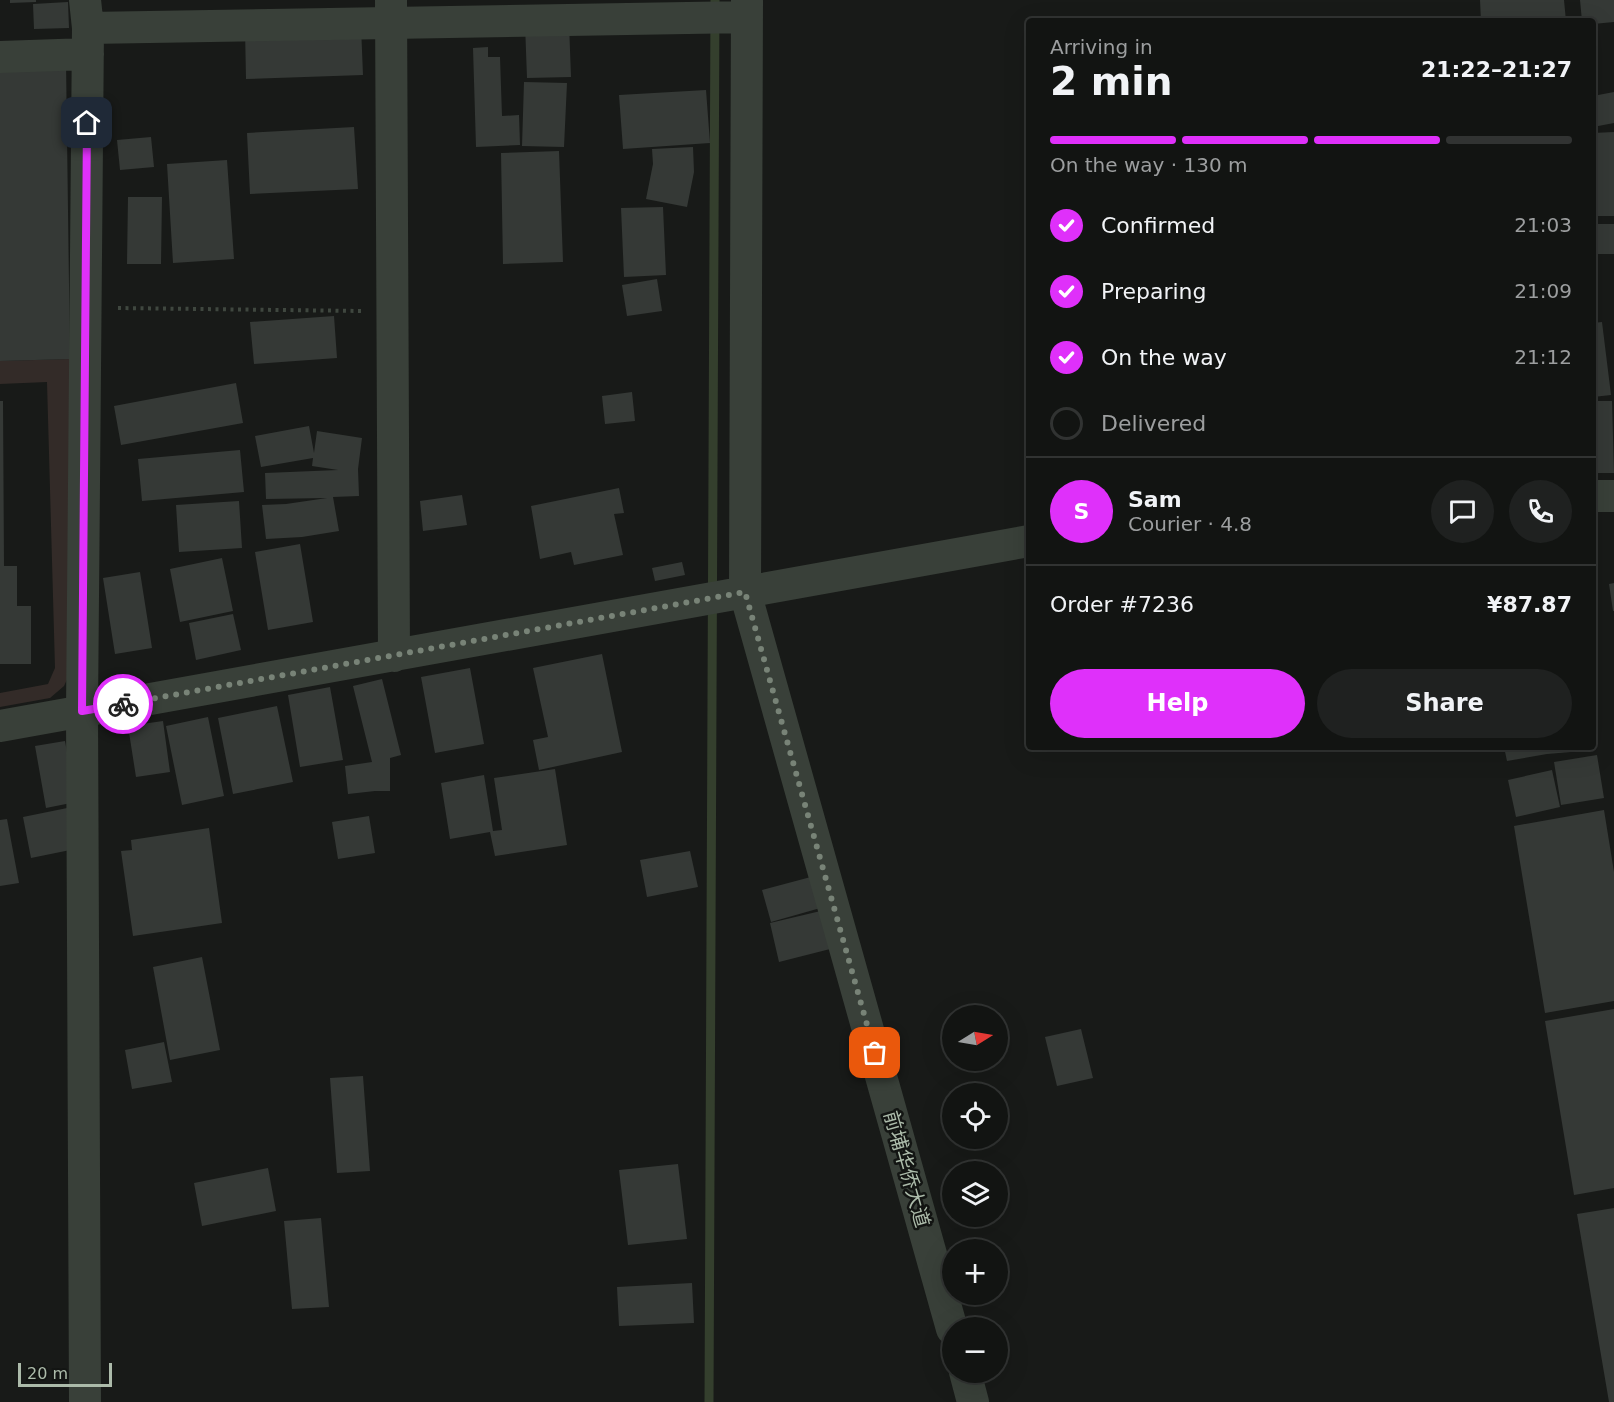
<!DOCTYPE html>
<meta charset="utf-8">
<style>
:root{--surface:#121412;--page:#1f2120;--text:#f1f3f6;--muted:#9c9e9f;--line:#313332;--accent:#df30fa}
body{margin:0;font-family:"DejaVu Sans","Noto Sans SC",sans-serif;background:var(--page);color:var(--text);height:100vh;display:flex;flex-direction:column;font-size:22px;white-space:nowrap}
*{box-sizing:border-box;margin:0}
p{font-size:20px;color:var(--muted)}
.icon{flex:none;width:33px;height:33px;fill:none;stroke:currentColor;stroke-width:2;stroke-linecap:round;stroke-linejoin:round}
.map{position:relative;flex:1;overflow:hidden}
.details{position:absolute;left:1026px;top:18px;width:570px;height:732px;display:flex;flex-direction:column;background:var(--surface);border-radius:6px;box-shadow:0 6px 24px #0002,0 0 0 2px var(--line)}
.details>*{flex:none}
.needle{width:39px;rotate:79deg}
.tools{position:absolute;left:942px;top:1005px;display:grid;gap:12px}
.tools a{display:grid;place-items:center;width:66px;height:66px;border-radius:50%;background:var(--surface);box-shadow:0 6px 24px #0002,0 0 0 2px var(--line);font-size:30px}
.scale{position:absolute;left:18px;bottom:15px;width:94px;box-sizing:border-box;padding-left:6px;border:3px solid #acbbaa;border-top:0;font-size:16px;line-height:21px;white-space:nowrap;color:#acbbaa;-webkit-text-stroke:4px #131513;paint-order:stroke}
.pin{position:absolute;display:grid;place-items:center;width:51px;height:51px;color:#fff;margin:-26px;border-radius:12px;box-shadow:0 3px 9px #0006}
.courier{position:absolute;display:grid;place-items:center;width:60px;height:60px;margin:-30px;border:4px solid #df30fa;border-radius:50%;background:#fff;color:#222;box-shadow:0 2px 8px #0007}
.summary em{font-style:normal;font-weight:800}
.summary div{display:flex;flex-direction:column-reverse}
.summary{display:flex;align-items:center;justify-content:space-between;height:102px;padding:0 24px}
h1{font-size:39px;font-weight:800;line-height:45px}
.bar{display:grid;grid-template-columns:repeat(4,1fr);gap:9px 6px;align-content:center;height:72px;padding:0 24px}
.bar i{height:8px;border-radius:4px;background:var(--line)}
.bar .on{background:var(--accent)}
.bar p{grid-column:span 4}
.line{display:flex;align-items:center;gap:15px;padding:0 24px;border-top:2px solid var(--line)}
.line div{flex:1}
.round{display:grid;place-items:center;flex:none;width:63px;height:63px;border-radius:32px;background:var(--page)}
ol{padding:0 24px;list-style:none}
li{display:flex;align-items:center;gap:18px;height:66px}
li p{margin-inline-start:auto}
li .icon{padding:6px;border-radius:50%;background:var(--accent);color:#fff;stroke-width:4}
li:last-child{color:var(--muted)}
li i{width:33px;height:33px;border:3px solid var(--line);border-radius:50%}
.button{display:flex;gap:12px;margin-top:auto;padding:12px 24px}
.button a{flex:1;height:69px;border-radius:36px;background:var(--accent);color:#fff;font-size:24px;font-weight:800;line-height:69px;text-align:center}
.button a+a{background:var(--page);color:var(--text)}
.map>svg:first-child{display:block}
</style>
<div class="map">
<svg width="1614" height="1402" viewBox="0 0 1614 1402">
<rect width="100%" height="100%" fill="#181a18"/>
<path fill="#332b28" d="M 70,359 L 71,671 L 64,686 L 50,698 L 0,707 L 0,693 L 48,684 L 55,668 L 47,382 L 0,384 L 0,361 Z"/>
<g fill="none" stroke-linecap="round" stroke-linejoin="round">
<path stroke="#343f2d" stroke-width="9" d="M 709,1402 L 715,0"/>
</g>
<path fill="#353936" d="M 10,0 L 36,0 L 36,2 L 10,3 Z
M 1480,0 L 1564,0 L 1566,21 L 1481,21 Z
M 1580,0 L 1614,0 L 1614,22 L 1593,24 L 1593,21 L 1582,21 Z
M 68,2 L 69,28 L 34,29 L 33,4 Z
M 569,23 L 571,77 L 527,78 L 525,24 Z
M 361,26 L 363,75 L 246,79 L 245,29 Z
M 488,47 L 488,57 L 500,57 L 502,116 L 519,115 L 520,145 L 476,147 L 473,48 Z
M 66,61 L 70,359 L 0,361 L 0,63 Z
M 524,82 L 567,83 L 564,147 L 522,146 Z
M 706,90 L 710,143 L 623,149 L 619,95 Z
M 1614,92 L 1614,123 L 1593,127 L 1593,96 Z
M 354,127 L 358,189 L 250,194 L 247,133 Z
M 1614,132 L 1614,216 L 1597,216 L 1597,205 L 1593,205 L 1593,133 Z
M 151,137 L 154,167 L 120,170 L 117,140 Z
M 693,147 L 694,172 L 687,207 L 646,199 L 653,164 L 652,149 Z
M 559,151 L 563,262 L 503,264 L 501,153 Z
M 227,160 L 234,259 L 173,263 L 167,164 Z
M 128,197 L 162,197 L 161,264 L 127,264 Z
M 663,207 L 666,275 L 624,277 L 621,208 Z
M 1593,224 L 1614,224 L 1614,254 L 1593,254 Z
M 657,279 L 662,311 L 627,316 L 622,285 Z
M 334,316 L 337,358 L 254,364 L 250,322 Z
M 1602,322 L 1611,395 L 1593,397 L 1593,323 Z
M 236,383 L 243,423 L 121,445 L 114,406 Z
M 632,392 L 635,421 L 605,424 L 602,396 Z
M 0,401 L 3,401 L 4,566 L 17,566 L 17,606 L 31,606 L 31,664 L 0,664 Z
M 1593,401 L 1612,401 L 1614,473 L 1593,473 Z
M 309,426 L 314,453 L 317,431 L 362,438 L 358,469 L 359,496 L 333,497 L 339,531 L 302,537 L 266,539 L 262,505 L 286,504 L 327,498 L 266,499 L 265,473 L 338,470 L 312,466 L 313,458 L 261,467 L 255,436 Z
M 240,450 L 244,492 L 142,501 L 138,459 Z
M 619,488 L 624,513 L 614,514 L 623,555 L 574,565 L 571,552 L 540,559 L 531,506 Z
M 462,495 L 467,525 L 423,531 L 420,501 Z
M 239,501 L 242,548 L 179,552 L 176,505 Z
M 300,544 L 313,622 L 268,630 L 255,552 Z
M 222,558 L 233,611 L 180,622 L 170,569 Z
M 682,562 L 685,575 L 655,581 L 652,568 Z
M 140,572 L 152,648 L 115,654 L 103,578 Z
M 1614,583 L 1614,611 L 1613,611 L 1609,584 Z
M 233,614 L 241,650 L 196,660 L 189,623 Z
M 602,654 L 622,752 L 539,770 L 533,740 L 548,737 L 533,668 Z
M 470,668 L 484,744 L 435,753 L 421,677 Z
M 382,679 L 401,755 L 390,758 L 390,791 L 375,791 L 348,794 L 345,766 L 372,762 L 353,686 Z
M 330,687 L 343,760 L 300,767 L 288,695 Z
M 277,706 L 293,782 L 233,794 L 218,718 Z
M 208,717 L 224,796 L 182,805 L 166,726 Z
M 163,721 L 170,772 L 136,777 L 128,726 Z
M 65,741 L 76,802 L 46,808 L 35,746 Z
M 1504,747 L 1595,747 L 1595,750 L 1547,754 L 1507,761 Z
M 1597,755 L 1604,798 L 1561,805 L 1554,762 Z
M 555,769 L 567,845 L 495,856 L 490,832 L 450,839 L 441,783 L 484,775 L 493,831 L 502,830 L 494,778 Z
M 1552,770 L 1560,807 L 1516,817 L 1508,780 Z
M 77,806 L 85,847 L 31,858 L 23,817 Z
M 1604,810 L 1614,872 L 1614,1001 L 1545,1013 L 1514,826 Z
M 369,816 L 375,853 L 338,859 L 332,822 Z
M 7,819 L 19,883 L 0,886 L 0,820 Z
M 209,828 L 222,923 L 133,936 L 121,851 L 132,850 L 131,840 Z
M 690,851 L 698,887 L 647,897 L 640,860 Z
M 822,874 L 831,905 L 771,922 L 762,890 Z
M 829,909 L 838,947 L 779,962 L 770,923 Z
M 202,957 L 220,1050 L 170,1060 L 153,967 Z
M 1614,1009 L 1614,1188 L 1574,1195 L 1545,1021 Z
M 1081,1029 L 1093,1078 L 1057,1086 L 1045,1037 Z
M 164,1042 L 172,1082 L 132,1089 L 125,1050 Z
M 363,1076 L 370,1171 L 337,1173 L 330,1078 Z
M 678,1164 L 687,1239 L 628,1245 L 619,1170 Z
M 268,1168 L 276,1211 L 202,1226 L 194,1183 Z
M 1614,1208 L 1614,1402 L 1609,1402 L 1577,1214 Z
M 321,1218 L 329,1307 L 292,1309 L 284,1221 Z
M 692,1283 L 694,1323 L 619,1326 L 617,1287 Z"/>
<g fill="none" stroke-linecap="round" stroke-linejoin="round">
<path stroke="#3f473f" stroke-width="4" stroke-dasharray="3 4.5" stroke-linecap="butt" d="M 118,308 L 362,311"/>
<path stroke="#394039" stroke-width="32" d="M 391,0 L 394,656
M 747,0 L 745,592 L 952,1329
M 88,28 L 747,17
M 0,57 L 88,54
M 1593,496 L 1614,496
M 0,726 L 1029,541
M 965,1372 L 973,1402
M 85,1402 L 82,711 L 88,28 L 85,0"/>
</g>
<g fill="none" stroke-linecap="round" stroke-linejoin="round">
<path stroke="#788377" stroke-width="6" stroke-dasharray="0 10.8" d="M 123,704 L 745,592 L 875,1053"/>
<path stroke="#df30fa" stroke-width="8" d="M 87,123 L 82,711 L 123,704"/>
</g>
<g text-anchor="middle" stroke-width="5" stroke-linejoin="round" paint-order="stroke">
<g font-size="20" fill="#acbbaa" stroke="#131513">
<text transform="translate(907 1169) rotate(74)" y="7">前埔华侨大道</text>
</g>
</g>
</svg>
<div class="tools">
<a><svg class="needle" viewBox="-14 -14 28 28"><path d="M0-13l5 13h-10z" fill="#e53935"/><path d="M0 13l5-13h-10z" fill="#9c9e9f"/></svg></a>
<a><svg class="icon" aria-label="locate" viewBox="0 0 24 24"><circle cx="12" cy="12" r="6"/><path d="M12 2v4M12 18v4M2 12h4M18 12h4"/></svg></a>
<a><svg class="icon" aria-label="layers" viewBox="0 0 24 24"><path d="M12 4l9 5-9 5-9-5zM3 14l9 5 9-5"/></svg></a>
<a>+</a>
<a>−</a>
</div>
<div class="scale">20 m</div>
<div class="pin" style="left:875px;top:1053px;background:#ea580c"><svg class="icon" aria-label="bag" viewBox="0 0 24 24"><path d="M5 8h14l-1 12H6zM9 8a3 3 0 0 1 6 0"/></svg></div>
<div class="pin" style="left:87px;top:123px;background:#1f2937"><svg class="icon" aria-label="home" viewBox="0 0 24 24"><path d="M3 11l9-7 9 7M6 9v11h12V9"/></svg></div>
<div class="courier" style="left:123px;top:704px"><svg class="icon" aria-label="bike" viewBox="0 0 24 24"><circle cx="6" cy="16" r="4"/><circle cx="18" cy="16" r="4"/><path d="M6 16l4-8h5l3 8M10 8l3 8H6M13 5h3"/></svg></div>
<section class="details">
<div class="summary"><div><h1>2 min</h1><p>Arriving in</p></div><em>21:22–21:27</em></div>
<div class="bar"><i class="on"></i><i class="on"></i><i class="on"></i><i></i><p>On the way · 130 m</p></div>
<ol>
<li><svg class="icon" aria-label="check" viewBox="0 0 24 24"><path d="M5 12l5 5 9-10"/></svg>Confirmed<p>21:03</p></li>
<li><svg class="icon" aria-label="check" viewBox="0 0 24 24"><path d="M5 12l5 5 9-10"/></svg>Preparing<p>21:09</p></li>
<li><svg class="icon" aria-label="check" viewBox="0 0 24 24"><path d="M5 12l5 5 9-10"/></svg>On the way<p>21:12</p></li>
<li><i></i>Delivered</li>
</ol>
<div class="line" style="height:108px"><b class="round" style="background:var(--accent);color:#fff">S</b><div><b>Sam</b><p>Courier · 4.8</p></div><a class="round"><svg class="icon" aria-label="chat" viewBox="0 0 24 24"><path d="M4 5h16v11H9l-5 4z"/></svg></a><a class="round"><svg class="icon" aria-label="phone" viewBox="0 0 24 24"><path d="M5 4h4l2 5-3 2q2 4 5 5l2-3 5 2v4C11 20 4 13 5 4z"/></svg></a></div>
<div class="line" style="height:78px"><div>Order #7236</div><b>¥87.87</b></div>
<div class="button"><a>Help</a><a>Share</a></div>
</section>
</div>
